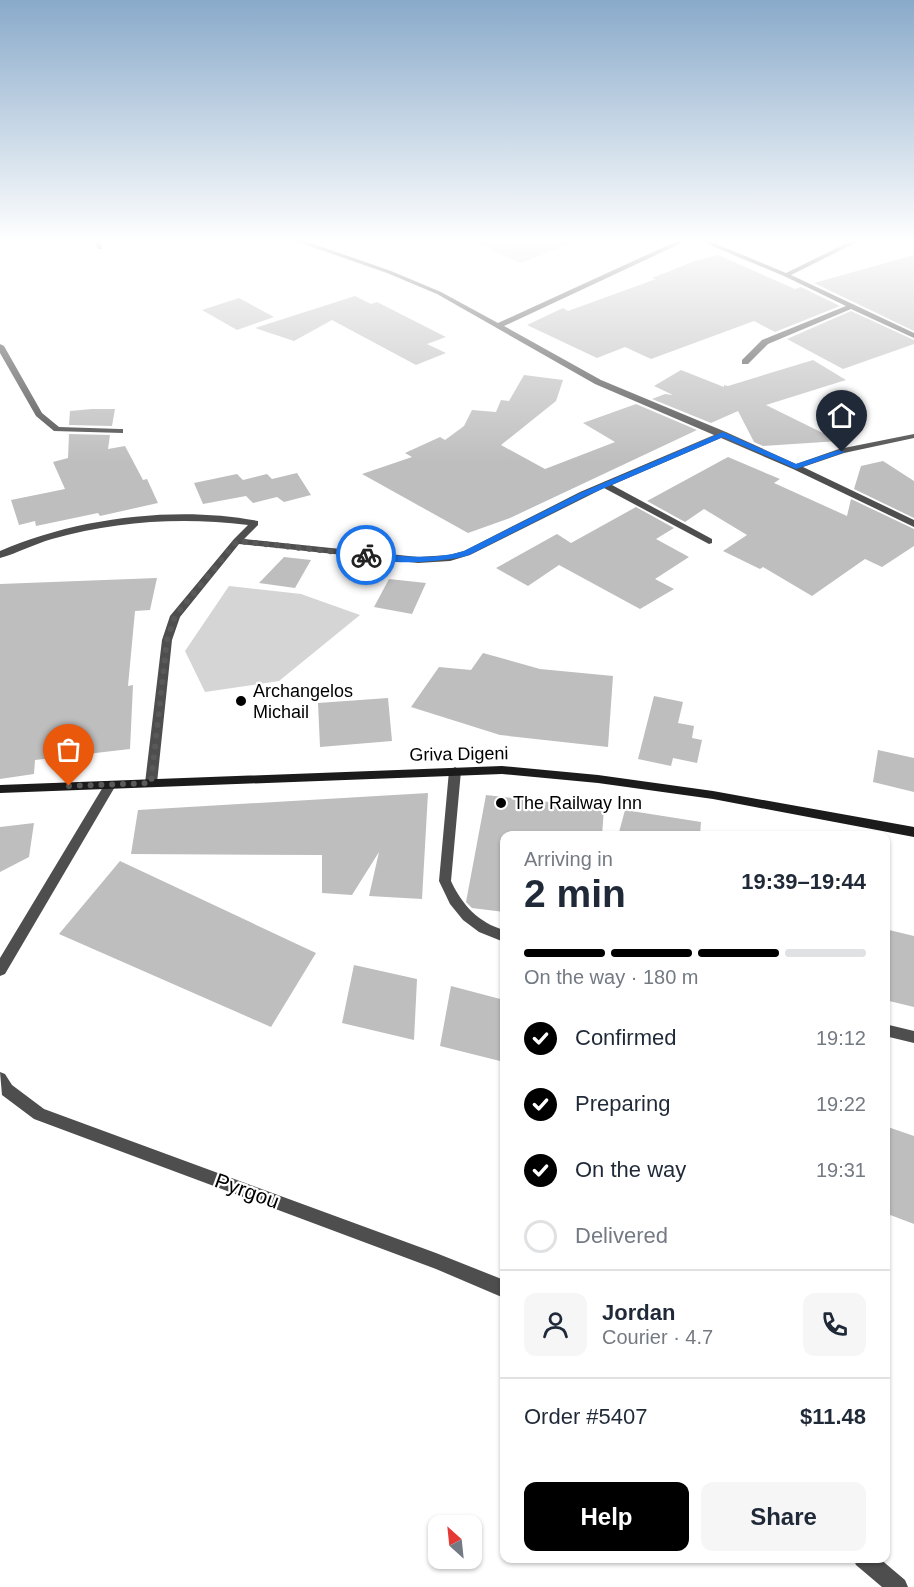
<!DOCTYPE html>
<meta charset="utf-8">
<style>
:root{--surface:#fff;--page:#f6f6f7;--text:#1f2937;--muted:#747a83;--line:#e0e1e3;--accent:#000}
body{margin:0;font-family:Arial,sans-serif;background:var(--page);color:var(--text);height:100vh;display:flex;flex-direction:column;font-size:22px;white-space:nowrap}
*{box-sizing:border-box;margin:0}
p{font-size:20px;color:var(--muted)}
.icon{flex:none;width:33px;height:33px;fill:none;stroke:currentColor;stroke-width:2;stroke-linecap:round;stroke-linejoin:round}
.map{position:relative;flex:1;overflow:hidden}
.details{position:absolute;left:500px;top:831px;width:390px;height:732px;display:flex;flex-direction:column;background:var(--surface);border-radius:12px;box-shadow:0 2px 4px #0004}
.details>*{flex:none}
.needle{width:39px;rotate:333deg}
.tools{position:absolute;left:428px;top:1515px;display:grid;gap:12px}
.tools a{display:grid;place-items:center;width:54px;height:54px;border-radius:12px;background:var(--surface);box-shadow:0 2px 4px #0004;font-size:30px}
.pin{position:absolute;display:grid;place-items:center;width:51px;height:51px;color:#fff;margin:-62px -26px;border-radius:50% 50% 50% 0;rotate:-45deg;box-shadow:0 0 6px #0007}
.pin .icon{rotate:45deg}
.courier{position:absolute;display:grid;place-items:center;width:60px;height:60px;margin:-30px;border:4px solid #1a73e8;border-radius:50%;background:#fff;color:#222;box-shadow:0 2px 8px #0007}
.overview em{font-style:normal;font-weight:700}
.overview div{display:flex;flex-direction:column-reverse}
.overview{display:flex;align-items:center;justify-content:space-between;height:102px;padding:0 24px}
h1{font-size:39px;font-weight:700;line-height:45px}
.bar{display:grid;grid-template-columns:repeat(4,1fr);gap:9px 6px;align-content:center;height:72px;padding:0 24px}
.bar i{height:8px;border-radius:4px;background:var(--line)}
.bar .on{background:var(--accent)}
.bar p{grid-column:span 4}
.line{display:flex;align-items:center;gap:15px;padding:0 24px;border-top:2px solid var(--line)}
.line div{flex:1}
.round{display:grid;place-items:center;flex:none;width:63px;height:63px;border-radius:12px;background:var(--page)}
ol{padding:0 24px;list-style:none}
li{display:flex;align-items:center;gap:18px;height:66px}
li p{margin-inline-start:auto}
li .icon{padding:6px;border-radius:50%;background:var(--accent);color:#fff;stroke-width:4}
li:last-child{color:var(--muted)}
li i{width:33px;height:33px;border:3px solid var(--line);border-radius:50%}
.cta{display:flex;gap:12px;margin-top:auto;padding:12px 24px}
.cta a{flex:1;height:69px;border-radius:12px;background:var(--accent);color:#fff;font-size:24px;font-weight:700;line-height:69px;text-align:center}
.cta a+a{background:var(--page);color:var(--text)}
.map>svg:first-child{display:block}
</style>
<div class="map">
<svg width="914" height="1587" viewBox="0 0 914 1587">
<rect width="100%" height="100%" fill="#fff"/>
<path fill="#d5d5d5" d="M 471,241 L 577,241 L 521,263 Z
M 229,586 L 301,594 L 360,615 L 279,681 L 205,692 L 185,651 Z"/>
<path fill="#bebebe" d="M 718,255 L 795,289 L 801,287 L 840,306 L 775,332 L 754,321 L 651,359 L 625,347 L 597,358 L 527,325 L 563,308 L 568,311 L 656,279 L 652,278 L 695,261 Z
M 914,255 L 914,331 L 814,283 Z
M 355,296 L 371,304 L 377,302 L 446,337 L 427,344 L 446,353 L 416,365 L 332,320 L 294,341 L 255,328 Z
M 239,298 L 274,317 L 237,330 L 202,310 Z
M 851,311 L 914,340 L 914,344 L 843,369 L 787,339 Z
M 813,360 L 846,380 L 766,405 L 839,441 L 763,446 L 754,442 L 738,411 L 711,423 L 652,399 L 665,394 L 673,395 L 654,386 L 681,370 L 724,387 L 724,385 L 728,386 Z
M 524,375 L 563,380 L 556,401 L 501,445 L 545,469 L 615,442 L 583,423 L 636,404 L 697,430 L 510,518 L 468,533 L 362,474 L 412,457 L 405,453 L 440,437 L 445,440 L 464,426 L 472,410 L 496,412 L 501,400 L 509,401 Z
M 92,409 L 115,409 L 112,426 L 69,425 L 70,411 Z
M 69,434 L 110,435 L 108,449 L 125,446 L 143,480 L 147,479 L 158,503 L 100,516 L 98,513 L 36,526 L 35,521 L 19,525 L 11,500 L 65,489 L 53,462 L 68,458 Z
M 728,457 L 780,479 L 774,483 L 847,516 L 851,499 L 914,529 L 914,546 L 882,567 L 865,559 L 812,596 L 763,567 L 760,569 L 723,551 L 747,535 L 704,509 L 685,522 L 647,501 Z
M 883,461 L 914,481 L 914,518 L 854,489 L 861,466 Z
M 297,473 L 311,495 L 284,502 L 277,497 L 253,503 L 246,496 L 203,504 L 194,483 L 237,474 L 243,480 L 267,474 L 272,479 Z
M 636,507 L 674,528 L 656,539 L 689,557 L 655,579 L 674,589 L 640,609 L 559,565 L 528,586 L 496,568 L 557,534 L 571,543 Z
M 284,557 L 311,560 L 295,588 L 259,583 Z
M 157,578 L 150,610 L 135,611 L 128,686 L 133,685 L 130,749 L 35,760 L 34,774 L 0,779 L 0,584 Z
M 389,579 L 426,583 L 412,614 L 374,607 Z
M 483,653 L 540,669 L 613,676 L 608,747 L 500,735 L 411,707 L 439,667 L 471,670 Z
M 654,696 L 683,702 L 678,723 L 694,726 L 692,738 L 702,740 L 697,763 L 673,758 L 671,766 L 638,759 Z
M 388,698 L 392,741 L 320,747 L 318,703 Z
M 878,750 L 914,758 L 914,792 L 873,782 Z
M 428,793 L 422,899 L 369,896 L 379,852 L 352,895 L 322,893 L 322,855 L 131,854 L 138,810 Z
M 486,795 L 604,808 L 602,836 L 504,836 L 504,912 L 472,908 L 466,902 Z
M 625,810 L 701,822 L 700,836 L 618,836 Z
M 34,823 L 29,857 L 0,872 L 0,827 Z
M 120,861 L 316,953 L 271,1027 L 59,934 Z
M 885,929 L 914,936 L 914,1007 L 885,1000 Z
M 354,965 L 417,979 L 414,1040 L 342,1023 Z
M 451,986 L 504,1000 L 504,1062 L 440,1046 Z
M 885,1126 L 914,1136 L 914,1224 L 885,1213 Z"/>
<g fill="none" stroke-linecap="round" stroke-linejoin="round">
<path fill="#4e4e4e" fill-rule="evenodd" d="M 94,241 L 100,241 L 102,249 L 98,249 Z
M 295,241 L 305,241 L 391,271 L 441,292 L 498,323 L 677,241 L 686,241 L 504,326 L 601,380 L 726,432 L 796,464 L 839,449 L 914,434 L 914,438 L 844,453 L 803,467 L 914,520 L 914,527 L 793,469 L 721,438 L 612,485 L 712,539 L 712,543 L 709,544 L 604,488 L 470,555 L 450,561 L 418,563 L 239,544 L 180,617 L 172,640 L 157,783 L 155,786 L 147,786 L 145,783 L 162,640 L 170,616 L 234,539 L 248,525 C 182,517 116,521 52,539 C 34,544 18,553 0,558 L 0,551 C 75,518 177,505 258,521 L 258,525 L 244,539 L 418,557 L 449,555 L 464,551 L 580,492 L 714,435 L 595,384 L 437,294 L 387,273 Z
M 700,241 L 709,241 L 786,273 L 851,241 L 859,241 L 791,275 L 914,333 L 914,338 L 851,309 L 768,344 L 748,364 L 742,364 L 742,360 L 762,340 L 846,306 L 784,276 Z
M 0,344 L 4,346 L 42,413 L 59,427 L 120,429 L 123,429 L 123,433 L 54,431 L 36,416 L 0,353 Z
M 455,767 L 461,771 L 451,881 C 462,905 479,923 504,930 L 504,942 L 479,932 L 463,920 L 450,904 L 439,881 L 449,771 Z
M 110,781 L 116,785 L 5,974 L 0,976 L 0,958 L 106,782 Z
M 885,1024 L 914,1031 L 914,1043 L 885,1036 Z
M 0,1072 L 5,1074 L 12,1085 L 44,1109 L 436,1253 L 504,1280 L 504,1298 L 436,1269 L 34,1119 L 2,1095 Z
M 853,1558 L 879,1558 L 905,1580 L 908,1587 L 882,1587 L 856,1565 Z"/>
<path fill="#1b1b1b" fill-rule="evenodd" d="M 502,766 L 598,775 L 713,791 L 914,827 L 914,837 L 713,799 L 598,783 L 502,774 L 0,793 L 0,785 Z"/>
</g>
<linearGradient id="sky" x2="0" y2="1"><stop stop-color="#89aaca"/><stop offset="0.52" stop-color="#fff"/><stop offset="1" stop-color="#fff" stop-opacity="0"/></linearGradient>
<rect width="914" height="463" fill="url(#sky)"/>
<path fill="#1a73e8" d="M 723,432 L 796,464 L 839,450 L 845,452 L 796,469 L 723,437 L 586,496 L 469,555 C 447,562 382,567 362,555 L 366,552 C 399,556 432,561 464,551 L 580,493 Z"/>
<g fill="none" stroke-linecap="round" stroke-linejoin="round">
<path stroke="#595959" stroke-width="6" stroke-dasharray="0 10.8" d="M 69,786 L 151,783 L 167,640 L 175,616 L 237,541 L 366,555"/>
</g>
<g fill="#000" stroke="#fff" stroke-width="2">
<circle cx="241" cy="701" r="6"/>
<circle cx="501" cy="803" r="6"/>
</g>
<g text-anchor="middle" stroke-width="4.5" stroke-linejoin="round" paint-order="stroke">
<g font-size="18" fill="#000" stroke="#fff" text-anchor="start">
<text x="253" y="697">Archangelos<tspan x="253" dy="21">Michail</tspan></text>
<text x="513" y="809">The Railway Inn</text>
</g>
<g font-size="18" fill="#000" stroke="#fff">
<text transform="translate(459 754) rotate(-1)" y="6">Griva Digeni</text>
</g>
<g font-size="21" fill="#000" stroke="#fff">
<text transform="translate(247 1191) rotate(20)" y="7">Pyrgou</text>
</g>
</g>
</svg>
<div class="tools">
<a><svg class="needle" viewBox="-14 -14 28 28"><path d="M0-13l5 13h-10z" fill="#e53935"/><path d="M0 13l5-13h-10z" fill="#747a83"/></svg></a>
</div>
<div class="pin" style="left:69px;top:786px;background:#ea580c"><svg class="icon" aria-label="bag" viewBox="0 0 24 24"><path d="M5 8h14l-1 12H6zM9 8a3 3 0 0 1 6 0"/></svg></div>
<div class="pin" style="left:842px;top:452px;background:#1f2937"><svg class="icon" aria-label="home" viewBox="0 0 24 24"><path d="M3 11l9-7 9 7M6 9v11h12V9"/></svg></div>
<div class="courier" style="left:366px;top:555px"><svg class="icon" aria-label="bike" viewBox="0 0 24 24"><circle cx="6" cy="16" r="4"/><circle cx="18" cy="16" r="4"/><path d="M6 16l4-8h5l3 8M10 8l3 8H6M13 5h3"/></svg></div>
<section class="details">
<div class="overview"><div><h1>2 min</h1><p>Arriving in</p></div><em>19:39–19:44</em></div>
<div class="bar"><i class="on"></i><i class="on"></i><i class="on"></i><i></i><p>On the way · 180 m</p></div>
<ol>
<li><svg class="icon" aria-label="check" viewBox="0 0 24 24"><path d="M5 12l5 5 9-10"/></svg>Confirmed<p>19:12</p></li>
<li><svg class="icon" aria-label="check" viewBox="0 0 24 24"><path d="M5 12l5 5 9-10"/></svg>Preparing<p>19:22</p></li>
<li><svg class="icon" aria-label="check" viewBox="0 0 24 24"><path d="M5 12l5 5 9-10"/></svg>On the way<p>19:31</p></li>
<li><i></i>Delivered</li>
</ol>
<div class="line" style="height:108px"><a class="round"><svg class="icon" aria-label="person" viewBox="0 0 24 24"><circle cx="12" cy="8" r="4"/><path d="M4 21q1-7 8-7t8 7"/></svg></a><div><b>Jordan</b><p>Courier · 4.7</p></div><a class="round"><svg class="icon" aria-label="phone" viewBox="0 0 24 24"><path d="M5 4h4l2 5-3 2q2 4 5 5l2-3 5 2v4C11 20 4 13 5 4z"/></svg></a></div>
<div class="line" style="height:78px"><div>Order #5407</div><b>$11.48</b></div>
<div class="cta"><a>Help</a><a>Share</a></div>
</section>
</div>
